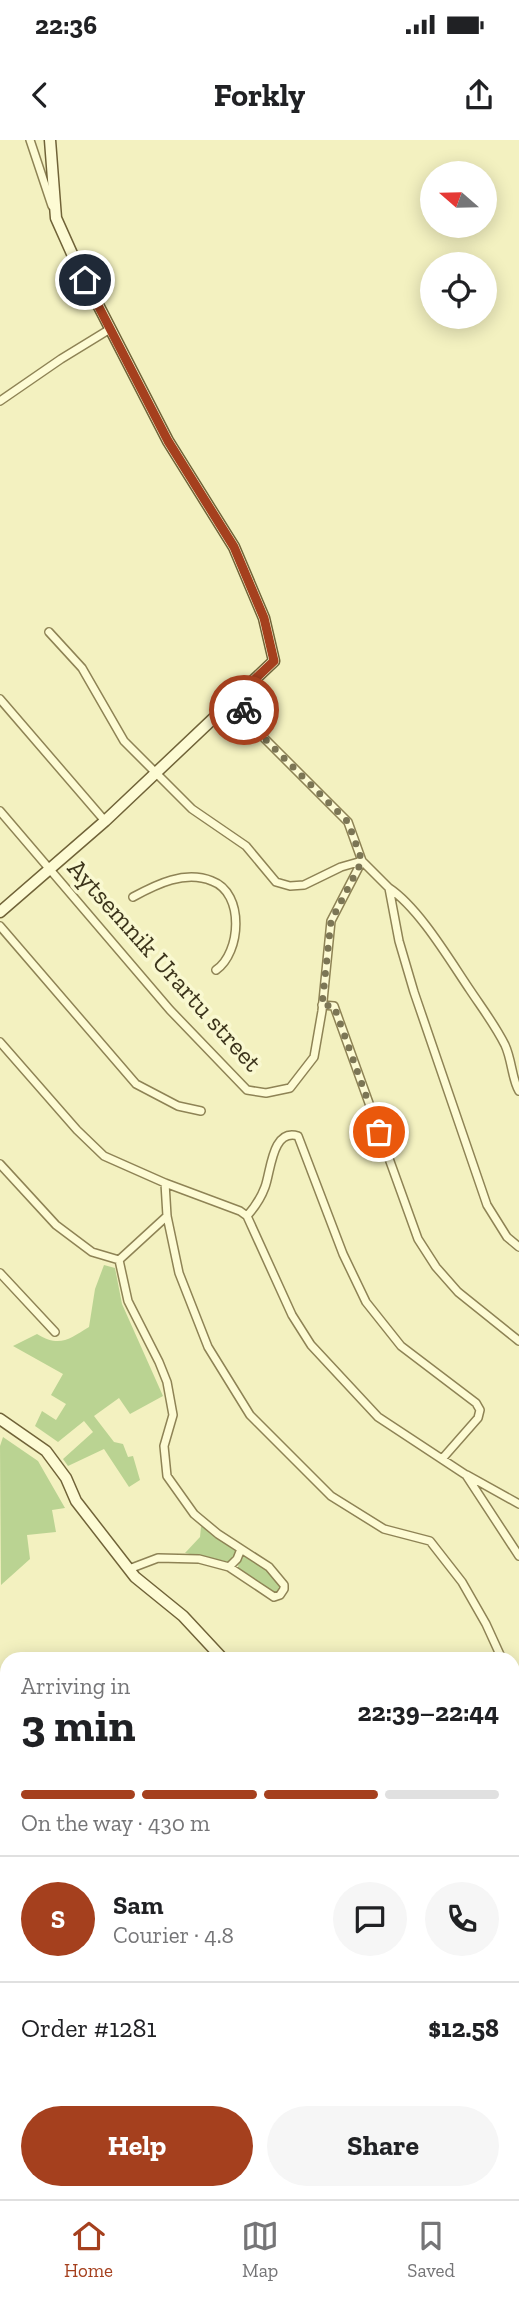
<!DOCTYPE html>
<meta charset="utf-8">
<style>
:root{--surface:#fff;--page:#f6f6f6;--text:#202124;--muted:#757577;--line:#e0e0e0;--accent:#a5401e}
body{margin:0;font-family:"Zilla Slab",serif;background:var(--page);color:var(--text);height:100vh;display:flex;flex-direction:column;font-size:26px;white-space:nowrap}
*{box-sizing:border-box;margin:0}
p{font-size:23px;color:var(--muted)}
.icon{flex:none;width:38px;height:38px;fill:none;stroke:currentColor;stroke-width:2;stroke-linecap:round;stroke-linejoin:round}
.map{position:relative;flex:1;overflow:hidden}
.details{position:absolute;left:0px;top:1512px;width:520px;height:548px;display:flex;flex-direction:column;background:var(--surface);border-radius:21px 21px 0 0;box-shadow:0 4px 18px #0003}
.details>*{flex:none}
.needle{width:46px;rotate:290deg}
.fabs{position:absolute;left:420px;top:21px;display:grid;gap:14px}
.fabs a{display:grid;place-items:center;width:77px;height:77px;border-radius:50%;background:var(--surface);box-shadow:0 4px 18px #0003;font-size:35px}
.pin{position:absolute;display:grid;place-items:center;width:60px;height:60px;color:#fff;margin:-30px;border:4px solid #fff;border-radius:50%;box-shadow:0 2px 7px #0007}
.courier{position:absolute;display:grid;place-items:center;width:70px;height:70px;margin:-35px;border:5px solid #a5401e;border-radius:50%;background:#fff;color:#222;box-shadow:0 2px 9px #0007}
.overview em{font-style:normal;font-weight:800}
.overview div{display:flex;flex-direction:column-reverse}
.overview{display:flex;align-items:center;justify-content:space-between;height:119px;padding:0 21px}
h1{font-size:46px;font-weight:800;line-height:52px}
.bar{display:grid;grid-template-columns:repeat(4,1fr);gap:10px 7px;align-content:center;height:84px;padding:0 21px}
.bar i{height:9px;border-radius:5px;background:var(--line)}
.bar .on{background:var(--accent)}
.bar p{grid-column:span 4}
.line{display:flex;align-items:center;gap:18px;padding:0 21px;border-top:2px solid var(--line)}
.line div{flex:1}
.round{display:grid;place-items:center;flex:none;width:74px;height:74px;border-radius:37px;background:var(--page)}
.button{display:flex;gap:14px;margin-top:auto;padding:14px 21px}
.button a{flex:1;height:80px;border-radius:42px;background:var(--accent);color:#fff;font-size:28px;font-weight:800;line-height:80px;text-align:center}
.button a+a{background:var(--page);color:var(--text)}
.status{display:flex;justify-content:space-between;align-items:center;height:49px;padding:0 35px;background:var(--surface);direction:ltr}
.status svg{height:19px;fill:currentColor}
header{display:flex;justify-content:space-between;align-items:center;height:91px;padding:0 21px;background:var(--surface);font-size:32px;font-weight:800}
.dock{display:flex;justify-content:space-around;align-items:center;height:98px;border-top:2px solid var(--line);background:var(--surface);font-size:19px;color:var(--muted)}
.dock a{display:grid;justify-items:center;gap:4px}
.dock .on{color:var(--accent)}
.map>svg:first-child{display:block}
</style>
<div class="status"><b>22:36</b><svg viewBox="0 0 49 12"><path d="M0 12V9h3v3zM5 12V6h3v6zM10 12V3h3v9zM15 12V0h3v12zM26 1h20v11H26zM47 4h2v5h-2z"/></svg></div>
<header><svg class="icon" aria-label="back" viewBox="0 0 24 24"><path d="M15 5l-7 7 7 7"/></svg>Forkly<svg class="icon" aria-label="share" viewBox="0 0 24 24"><path d="M12 15V3M7 8l5-5 5 5M5 13v7h14v-7"/></svg></header>
<div class="map">
<svg width="519" height="2059" viewBox="0 0 519 2059">
<rect width="100%" height="100%" fill="#f3f1c0"/>
<path fill="#bad392" d="M 104,1125 L 115,1128 L 122,1164 L 163,1256 L 130,1274 L 119,1258 L 94,1276 L 114,1302 L 123,1304 L 128,1317 L 133,1316 L 140,1340 L 129,1347 L 104,1309 L 68,1326 L 63,1319 L 93,1292 L 84,1281 L 58,1302 L 35,1286 L 42,1271 L 56,1280 L 66,1264 L 51,1255 L 63,1234 L 13,1206 L 37,1194 C 60,1208 69,1199 89,1187 L 95,1149 Z
M 3,1297 L 38,1321 L 65,1368 L 52,1370 L 56,1392 L 27,1395 L 30,1419 L 1,1445 L 0,1306 Z
M 201,1387 L 204,1387 L 212,1394 L 237,1410 L 236,1415 L 229,1422 L 185,1413 L 200,1397 Z
M 246,1415 L 270,1431 L 281,1446 L 277,1453 L 269,1452 L 238,1428 L 239,1420 Z"/>
<g fill="none" stroke-linecap="round" stroke-linejoin="round">
<g stroke="#8e8355" stroke-width="10">
<path id="minor" d="M 30,0 L 52,66
M 0,261 L 61,219 L 110,189
M 49,492 L 82,528 L 124,601 L 192,669 L 246,706 L 276,742 L 290,746 L 304,745 L 341,727 L 362,721
M 236,557 L 259,593 L 348,682 L 362,721 L 389,748 L 399,801 L 414,852 L 487,1065 L 507,1097 L 519,1107
M 0,559 L 105,681
M 0,671 L 170,870 L 247,950 L 266,953 L 290,948 L 314,917 L 322,871 L 331,781 L 362,721
M 389,748 C 419,768 449,819 470,850 C 482,868 495,885 505,905 C 512,920 512,940 519,951
M 133,757 C 157,744 185,730 212,741 C 245,753 241,813 216,830
M 0,786 L 136,944 L 178,966 L 201,971
M 322,865 L 334,866 L 418,1099 L 436,1127 L 458,1152 L 519,1201
M 0,902 L 77,990 L 104,1016 L 165,1043 L 240,1071 L 247,1076 L 292,1175 L 311,1205 L 378,1277 L 466,1335 L 519,1416
M 0,1024 L 56,1085 L 92,1112 L 119,1120
M 165,1043 L 167,1076 L 179,1133 L 208,1207 L 250,1275 L 331,1356 L 384,1389 L 430,1401 L 462,1442 L 486,1484 L 502,1519
M 247,1076 C 255,1067 261,1058 265,1047 C 271,1031 272,988 298,996 L 343,1114 L 366,1162 L 401,1206 L 476,1263 L 480,1270 L 478,1278 L 442,1319
M 119,1120 L 128,1161 L 159,1222 L 167,1242 L 173,1275 L 164,1306 L 167,1336 L 194,1374 L 218,1394 L 269,1427 L 284,1445 L 284,1449 L 280,1455 L 274,1457 L 229,1427 L 199,1419 L 158,1418 L 129,1429
M 119,1120 L 167,1076
M 0,1133 L 55,1192
M 467,1335 L 519,1364
M 229,1427 L 237,1419 L 241,1409
M 513,1543 L 519,1556"/>
</g>
<g stroke="#706338" stroke-width="13">
<path id="secondary" d="M 0,772 L 105,681 L 274,521 L 264,478 L 234,407 L 168,301 L 73,116 L 56,78 L 50,0
M 0,1279 L 46,1311 L 66,1338 L 76,1361 L 135,1437 L 183,1476 L 223,1519
M 513,1662 L 519,1671"/>
</g>
<use href="#minor" stroke="#fdfbd4" stroke-width="7"/>
<use href="#secondary" stroke="#fdfbd4" stroke-width="10"/>
</g>
<g fill="none" stroke-linecap="round" stroke-linejoin="round">
<path stroke="#7c7655" stroke-width="7" stroke-dasharray="0 12.6" d="M 244,570 L 259,593 L 348,682 L 362,721 L 331,781 L 322,865 L 334,866 L 379,992"/>
<path stroke="#a5401e" stroke-width="9" d="M 85,140 L 168,301 L 234,407 L 264,478 L 274,521 L 236,557 L 244,570"/>
</g>
<g text-anchor="middle" stroke-width="7" stroke-linejoin="round" paint-order="stroke">
<g font-size="26" fill="#3c341b" stroke="#f9f8d0">
<text transform="translate(165 825) rotate(48)" y="9">Aytsemnik Urartu street</text>
</g>
</g>
</svg>
<div class="fabs">
<a><svg class="needle" viewBox="-14 -14 28 28"><path d="M0-13l5 13h-10z" fill="#e53935"/><path d="M0 13l5-13h-10z" fill="#757577"/></svg></a>
<a><svg class="icon" aria-label="locate" viewBox="0 0 24 24"><circle cx="12" cy="12" r="6"/><path d="M12 2v4M12 18v4M2 12h4M18 12h4"/></svg></a>
</div>
<div class="pin" style="left:379px;top:992px;background:#ea580c"><svg class="icon" aria-label="bag" viewBox="0 0 24 24"><path d="M5 8h14l-1 12H6zM9 8a3 3 0 0 1 6 0"/></svg></div>
<div class="pin" style="left:85px;top:140px;background:#1f2937"><svg class="icon" aria-label="home" viewBox="0 0 24 24"><path d="M3 11l9-7 9 7M6 9v11h12V9"/></svg></div>
<div class="courier" style="left:244px;top:570px"><svg class="icon" aria-label="bike" viewBox="0 0 24 24"><circle cx="6" cy="16" r="4"/><circle cx="18" cy="16" r="4"/><path d="M6 16l4-8h5l3 8M10 8l3 8H6M13 5h3"/></svg></div>
<section class="details">
<div class="overview"><div><h1>3 min</h1><p>Arriving in</p></div><em>22:39–22:44</em></div>
<div class="bar"><i class="on"></i><i class="on"></i><i class="on"></i><i></i><p>On the way · 430 m</p></div>
<div class="line" style="height:126px"><b class="round" style="background:var(--accent);color:#fff">S</b><div><b>Sam</b><p>Courier · 4.8</p></div><a class="round"><svg class="icon" aria-label="chat" viewBox="0 0 24 24"><path d="M4 5h16v11H9l-5 4z"/></svg></a><a class="round"><svg class="icon" aria-label="phone" viewBox="0 0 24 24"><path d="M5 4h4l2 5-3 2q2 4 5 5l2-3 5 2v4C11 20 4 13 5 4z"/></svg></a></div>
<div class="line" style="height:91px"><div>Order #1281</div><b>$12.58</b></div>
<div class="button"><a>Help</a><a>Share</a></div>
</section>
</div>
<nav class="dock">
<a class="on"><svg class="icon" aria-label="home" viewBox="0 0 24 24"><path d="M3 11l9-7 9 7M6 9v11h12V9"/></svg>Home</a>
<a><svg class="icon" aria-label="map" viewBox="0 0 24 24"><path d="M3 6l6-2 6 2 6-2v14l-6 2-6-2-6 2zM9 4v14M15 6v14"/></svg>Map</a>
<a><svg class="icon" aria-label="saved" viewBox="0 0 24 24"><path d="M7 4h10v16l-5-4-5 4z"/></svg>Saved</a>
</nav>
